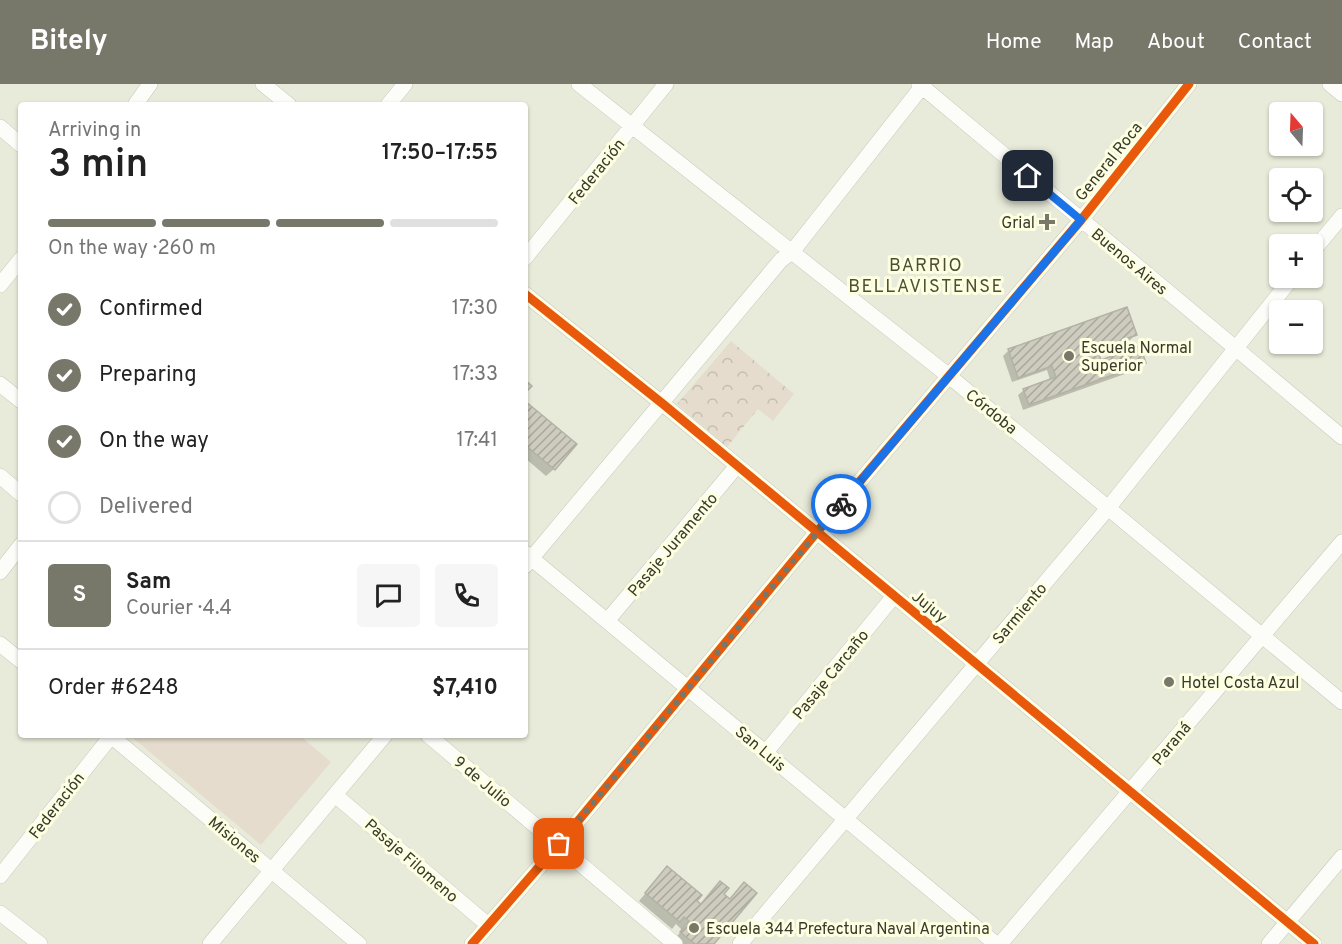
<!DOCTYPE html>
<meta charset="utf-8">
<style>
:root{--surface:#fff;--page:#f6f6f6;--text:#222;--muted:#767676;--line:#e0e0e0;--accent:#77776a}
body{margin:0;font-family:Overpass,sans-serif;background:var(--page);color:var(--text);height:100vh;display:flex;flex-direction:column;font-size:22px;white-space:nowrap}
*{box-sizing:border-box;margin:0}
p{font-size:20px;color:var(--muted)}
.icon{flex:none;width:33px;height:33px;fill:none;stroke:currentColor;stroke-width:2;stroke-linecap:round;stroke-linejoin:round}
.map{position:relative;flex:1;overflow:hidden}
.details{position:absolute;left:18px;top:18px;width:510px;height:636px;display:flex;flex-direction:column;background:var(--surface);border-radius:6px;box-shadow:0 2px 4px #0004}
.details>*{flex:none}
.needle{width:39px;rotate:341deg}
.controls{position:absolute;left:1269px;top:18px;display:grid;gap:12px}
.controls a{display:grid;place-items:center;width:54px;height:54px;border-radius:6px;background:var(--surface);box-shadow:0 2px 4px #0004;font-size:30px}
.pin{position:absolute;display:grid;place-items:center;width:51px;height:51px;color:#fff;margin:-26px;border-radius:12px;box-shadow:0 3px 9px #0006}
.courier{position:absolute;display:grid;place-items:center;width:60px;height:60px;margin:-30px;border:4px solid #1a73e8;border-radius:50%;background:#fff;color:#222;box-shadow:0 2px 8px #0007}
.overview em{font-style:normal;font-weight:600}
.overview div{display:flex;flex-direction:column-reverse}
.overview{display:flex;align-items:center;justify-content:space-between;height:102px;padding:0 30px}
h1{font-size:39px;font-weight:600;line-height:45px}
.bar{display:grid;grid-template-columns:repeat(4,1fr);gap:9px 6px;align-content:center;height:72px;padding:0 30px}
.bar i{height:8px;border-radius:4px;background:var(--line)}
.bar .current{background:var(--accent)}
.bar p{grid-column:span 4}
.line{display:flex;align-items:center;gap:15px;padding:0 30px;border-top:2px solid var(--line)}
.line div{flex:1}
.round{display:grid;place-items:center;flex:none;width:63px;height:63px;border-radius:6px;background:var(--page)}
ol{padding:0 30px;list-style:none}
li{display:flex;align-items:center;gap:18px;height:66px}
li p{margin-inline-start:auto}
li .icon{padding:6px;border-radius:50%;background:var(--accent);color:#fff;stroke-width:4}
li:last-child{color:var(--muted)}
li i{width:33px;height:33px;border:3px solid var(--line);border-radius:50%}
header{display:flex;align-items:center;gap:36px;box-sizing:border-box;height:84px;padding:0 30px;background:var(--accent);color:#fff}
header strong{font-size:28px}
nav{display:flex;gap:33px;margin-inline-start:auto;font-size:21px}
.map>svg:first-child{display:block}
</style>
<header>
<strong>Bitely</strong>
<nav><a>Home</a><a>Map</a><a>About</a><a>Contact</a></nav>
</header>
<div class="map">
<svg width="1342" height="860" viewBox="0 0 1342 860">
<defs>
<pattern id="forest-crowns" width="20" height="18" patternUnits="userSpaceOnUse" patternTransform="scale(1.5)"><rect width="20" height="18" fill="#e5dccd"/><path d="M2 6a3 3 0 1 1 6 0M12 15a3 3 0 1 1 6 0" fill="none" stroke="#c5beb0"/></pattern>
<pattern id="building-hatch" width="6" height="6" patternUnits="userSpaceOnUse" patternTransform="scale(1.5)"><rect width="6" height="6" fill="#ceccbe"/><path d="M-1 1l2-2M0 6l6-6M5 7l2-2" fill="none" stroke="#a8a79b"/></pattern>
</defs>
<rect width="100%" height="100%" fill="#e9ebda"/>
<path fill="url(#forest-crowns)" d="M 731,257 L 794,310 L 773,337 L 758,325 L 727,363 L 677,320 Z"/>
<path fill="#e5dccd" d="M 135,651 L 299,651 L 331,678 L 261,761 L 133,654 Z"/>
<path fill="#0003" d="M 1126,225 L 1135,251 L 1130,256 L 1096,268 L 1100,278 L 1145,279 L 1139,285 L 1023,326 L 1018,311 L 1024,306 L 1050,296 L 1047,286 L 1012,298 L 1003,272 L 1008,267 Z
M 525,319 L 554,385 L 546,392 L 525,374 Z
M 660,792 L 700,822 L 722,810 L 712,860 L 679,860 L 674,856 L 682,846 L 676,840 L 672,845 L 639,817 Z"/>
<path fill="url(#building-hatch)" stroke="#b3b2a5" stroke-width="1.5" d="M 1127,223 L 1137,251 L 1097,265 L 1101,276 L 1140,262 L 1146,279 L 1029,321 L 1023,305 L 1056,293 L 1052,282 L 1018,294 L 1008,265 Z
M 525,296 L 532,302 L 525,309 Z
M 525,317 L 577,360 L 555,386 L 525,361 Z
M 667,782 L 702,811 L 697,817 L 701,820 L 720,797 L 729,804 L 724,810 L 730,815 L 744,798 L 757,809 L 714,860 L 695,860 L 680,848 L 689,837 L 684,833 L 680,838 L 645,809 Z"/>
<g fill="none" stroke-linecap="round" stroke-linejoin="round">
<g stroke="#c7c9bb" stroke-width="16">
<path id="minor" d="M 263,0 L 289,21
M 579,0 L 949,292 L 1342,618
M 919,0 L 1342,353
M 1330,0 L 1342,10
M 135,21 L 150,0
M 388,21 L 405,0
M 0,43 L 21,61
M 1312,168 L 1342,132
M 525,174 L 666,0
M 0,201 L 21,175
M 525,210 L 663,320 L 1314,860
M 0,300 L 21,317
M 0,392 L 21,410
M 525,469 L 996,860
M 525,482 L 781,176 L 792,168 L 924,0
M 0,488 L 21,461
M 607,537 L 736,383
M 0,560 L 21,577
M 110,651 L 359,860
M 428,651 L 675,860
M 766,668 L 894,512
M 335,711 L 488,841
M 0,792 L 112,651
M 0,829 L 40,860
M 210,860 L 385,651
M 472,860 L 559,760 L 817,448 L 1081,136 L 1189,0
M 740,860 L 1109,423 L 1292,194
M 1000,860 L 1342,458
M 1269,860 L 1342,773"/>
</g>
<use href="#minor" stroke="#fcfcf9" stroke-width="15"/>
<g stroke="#fdffe0" stroke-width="13">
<path id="cycleway" d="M 525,210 L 663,320 L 1314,860
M 472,860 L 559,760 L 817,448 L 1081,136 L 1189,0"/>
</g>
<use href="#cycleway" stroke="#e8590c" stroke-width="9"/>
</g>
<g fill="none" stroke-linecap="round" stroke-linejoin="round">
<path stroke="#77776a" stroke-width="6" stroke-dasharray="0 10.8" d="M 559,760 L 841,420"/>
<path stroke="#1a73e8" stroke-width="8" d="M 841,420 L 1081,136 L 1028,92"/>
</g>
<g fill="#77776a" stroke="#fdffe0" stroke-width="2">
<path d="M1044 129h6v6h6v6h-6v6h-6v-6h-6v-6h6z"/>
<circle cx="1069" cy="272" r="6"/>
<circle cx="1169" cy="598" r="6"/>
<circle cx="694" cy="844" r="6"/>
</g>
<g text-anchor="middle" stroke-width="6" stroke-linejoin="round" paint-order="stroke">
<g font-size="16" fill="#39392d" stroke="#fdffe0">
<text transform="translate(1108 77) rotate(-51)" y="6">General Roca</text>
<text transform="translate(596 87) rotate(-51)" y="6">Federación</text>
<text transform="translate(1130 177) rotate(40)" y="6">Buenos Aires</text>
<text transform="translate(992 327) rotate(39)" y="6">Córdoba</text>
<text transform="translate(672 460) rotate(-50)" y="6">Pasaje Juramento</text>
<text transform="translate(930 522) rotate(39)" y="6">Jujuy</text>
<text transform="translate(1019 529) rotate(-50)" y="6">Sarmiento</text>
<text transform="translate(830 590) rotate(-51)" y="6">Pasaje Carcaño</text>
<text transform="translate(1171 659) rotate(-50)" y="6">Paraná</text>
<text transform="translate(761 664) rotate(40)" y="6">San Luis</text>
<text transform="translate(483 697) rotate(40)" y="6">9 de Julio</text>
<text transform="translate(56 721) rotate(-52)" y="6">Federación</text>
<text transform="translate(235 755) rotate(40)" y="6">Misiones</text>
<text transform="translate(412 776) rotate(41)" y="6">Pasaje Filomeno</text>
</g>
<g font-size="16" fill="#39392d" stroke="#fdffe0" text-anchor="start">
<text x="1035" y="144" text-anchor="end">Grial</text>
<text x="1081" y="269">Escuela Normal<tspan x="1081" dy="18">Superior</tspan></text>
<text x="1181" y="604">Hotel Costa Azul</text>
<text x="706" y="850">Escuela 344 Prefectura Naval Argentina</text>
</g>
<g font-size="18" letter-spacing="1.5" fill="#4d4f35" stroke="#fdffe0">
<text x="926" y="187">BARRIO<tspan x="926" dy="21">BELLAVISTENSE</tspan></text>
</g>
</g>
</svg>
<div class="controls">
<a><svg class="needle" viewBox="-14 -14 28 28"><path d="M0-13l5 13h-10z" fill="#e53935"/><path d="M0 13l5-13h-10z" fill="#767676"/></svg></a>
<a><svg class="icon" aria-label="locate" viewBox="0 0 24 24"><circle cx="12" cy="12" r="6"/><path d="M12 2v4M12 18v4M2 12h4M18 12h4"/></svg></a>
<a>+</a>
<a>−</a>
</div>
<div class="pin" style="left:559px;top:760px;background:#ea580c"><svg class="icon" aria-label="bag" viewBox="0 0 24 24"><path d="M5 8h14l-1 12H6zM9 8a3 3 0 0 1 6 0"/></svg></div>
<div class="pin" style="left:1028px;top:92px;background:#1f2937"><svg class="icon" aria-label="home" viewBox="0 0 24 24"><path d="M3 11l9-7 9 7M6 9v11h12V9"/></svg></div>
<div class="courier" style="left:841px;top:420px"><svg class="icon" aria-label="bike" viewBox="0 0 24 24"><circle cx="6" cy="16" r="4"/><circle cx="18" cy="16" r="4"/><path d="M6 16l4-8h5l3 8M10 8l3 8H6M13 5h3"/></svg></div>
<section class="details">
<div class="overview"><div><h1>3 min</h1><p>Arriving in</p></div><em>17:50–17:55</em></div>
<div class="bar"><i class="current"></i><i class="current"></i><i class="current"></i><i></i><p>On the way · 260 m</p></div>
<ol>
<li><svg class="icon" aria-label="check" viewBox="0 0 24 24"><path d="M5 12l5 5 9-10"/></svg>Confirmed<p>17:30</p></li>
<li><svg class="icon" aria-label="check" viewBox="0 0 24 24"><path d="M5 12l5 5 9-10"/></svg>Preparing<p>17:33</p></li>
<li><svg class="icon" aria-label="check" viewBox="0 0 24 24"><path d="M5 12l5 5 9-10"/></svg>On the way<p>17:41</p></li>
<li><i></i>Delivered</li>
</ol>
<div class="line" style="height:108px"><b class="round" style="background:var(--accent);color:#fff">S</b><div><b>Sam</b><p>Courier · 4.4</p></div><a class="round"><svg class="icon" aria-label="chat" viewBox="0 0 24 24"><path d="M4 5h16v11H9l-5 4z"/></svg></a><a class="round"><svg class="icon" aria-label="phone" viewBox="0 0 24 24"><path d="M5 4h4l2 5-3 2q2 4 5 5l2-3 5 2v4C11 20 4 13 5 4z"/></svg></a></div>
<div class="line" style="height:78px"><div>Order #6248</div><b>$7,410</b></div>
</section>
</div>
